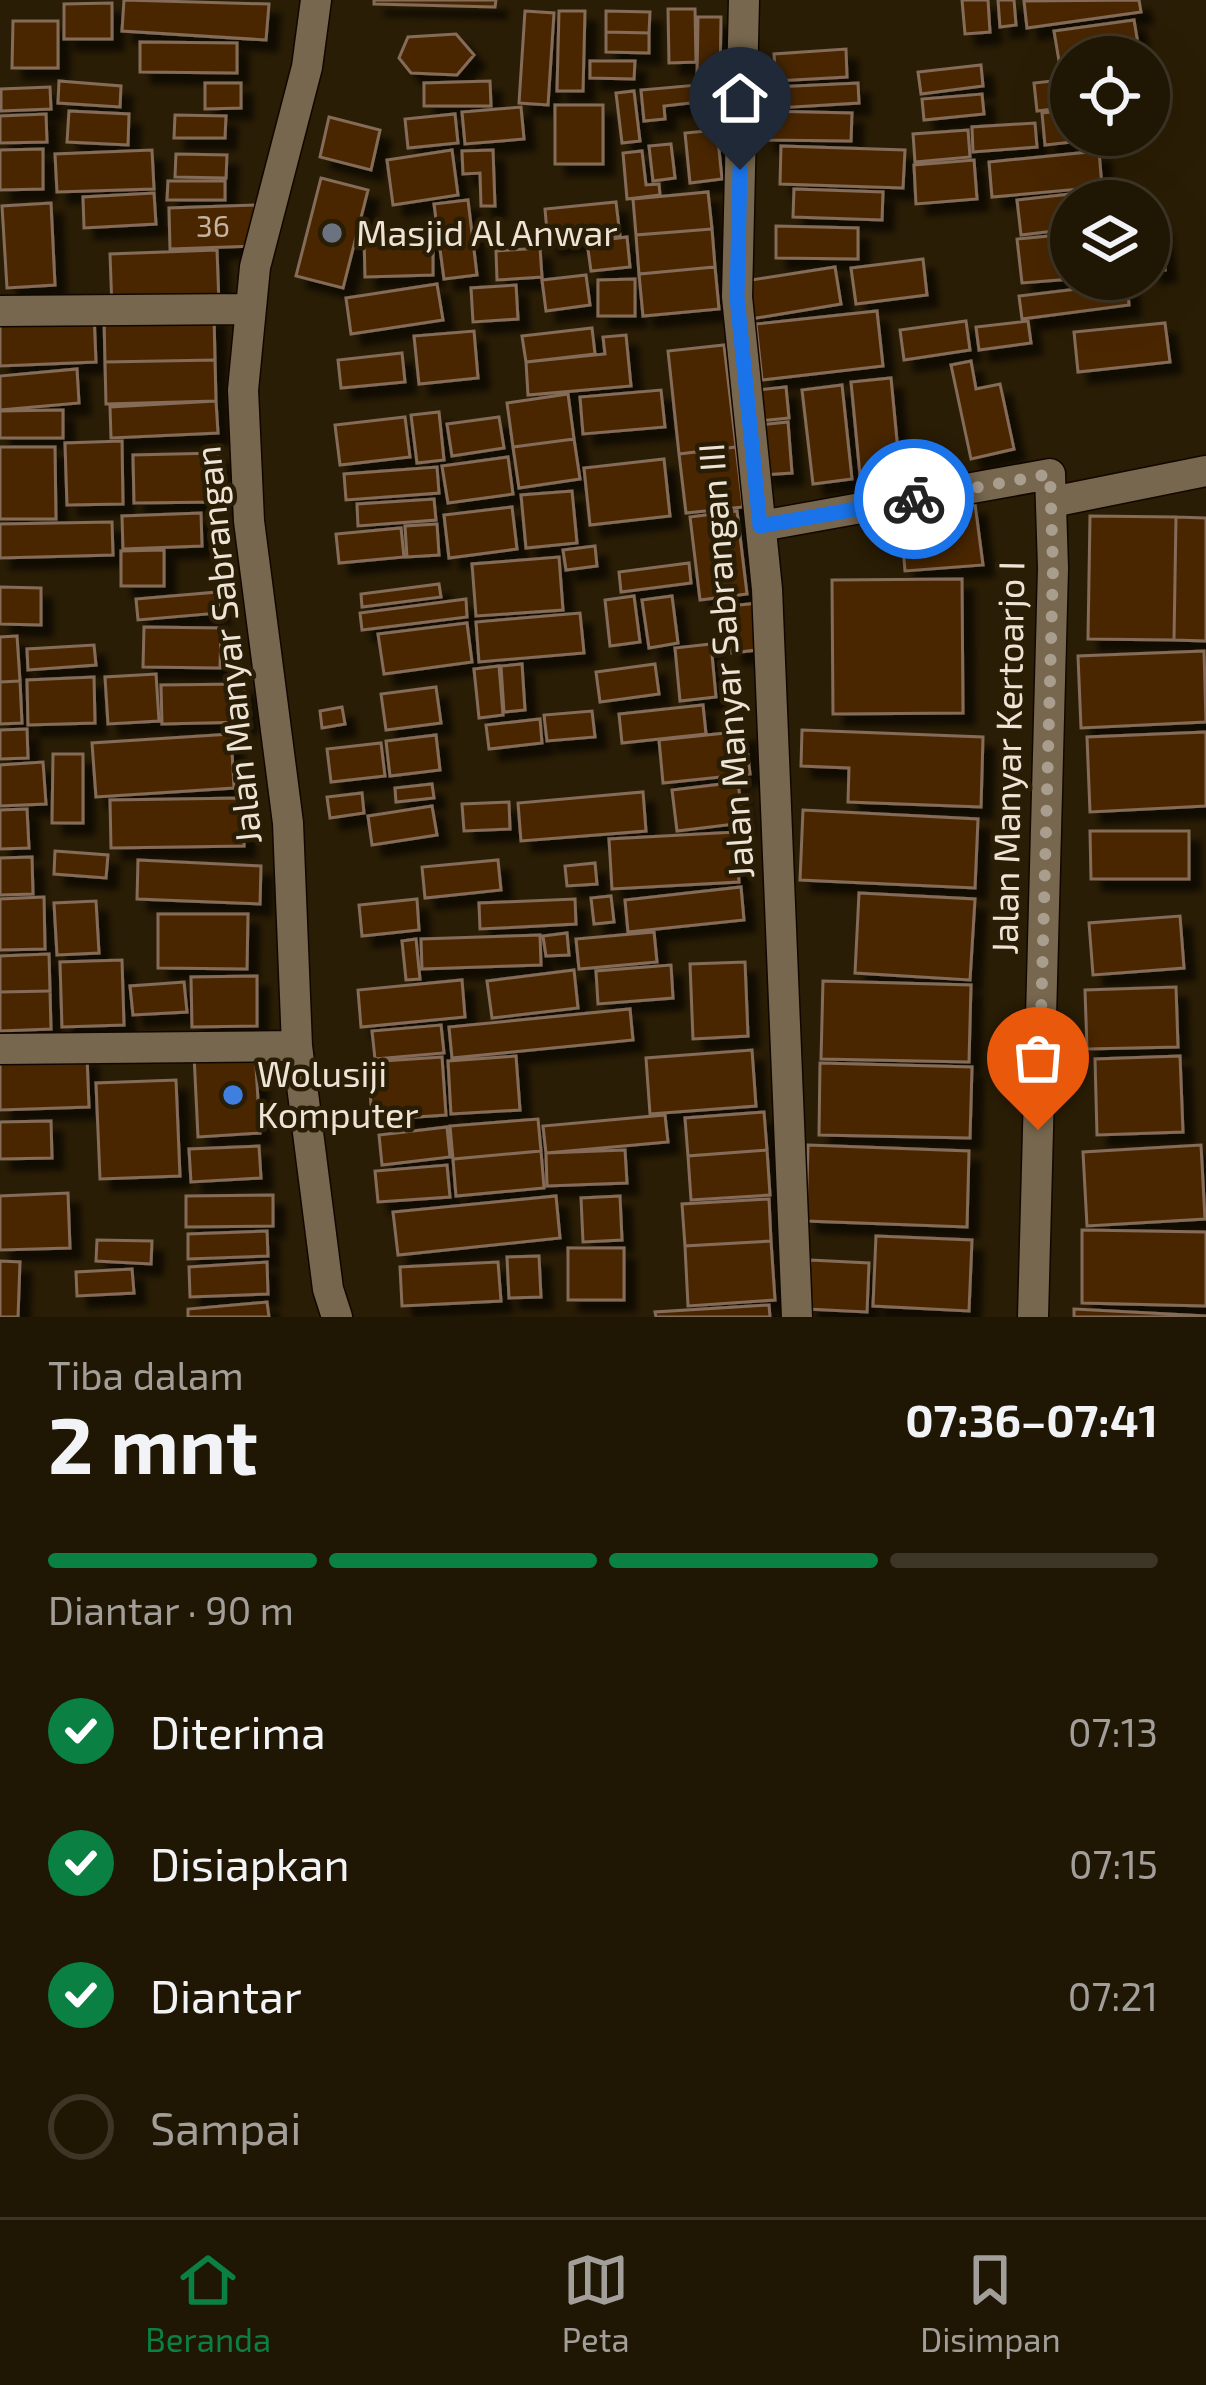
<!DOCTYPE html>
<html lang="id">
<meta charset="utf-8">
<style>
:root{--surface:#201604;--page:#2d2313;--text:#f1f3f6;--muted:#a29f9a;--line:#3d3526;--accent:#0b8043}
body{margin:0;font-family:"Exo 2",sans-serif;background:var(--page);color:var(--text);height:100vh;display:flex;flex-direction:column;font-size:45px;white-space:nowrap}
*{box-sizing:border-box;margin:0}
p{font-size:39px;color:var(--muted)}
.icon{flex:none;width:66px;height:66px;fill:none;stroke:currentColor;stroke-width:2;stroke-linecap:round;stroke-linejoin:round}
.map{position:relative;height:1317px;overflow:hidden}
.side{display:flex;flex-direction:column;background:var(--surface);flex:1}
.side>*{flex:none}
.buttons{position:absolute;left:1050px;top:36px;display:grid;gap:24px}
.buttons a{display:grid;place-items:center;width:120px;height:120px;border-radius:50%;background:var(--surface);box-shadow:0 12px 48px #0002,0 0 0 3px var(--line);font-size:60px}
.pin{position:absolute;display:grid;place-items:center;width:102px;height:102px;color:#fff;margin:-123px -51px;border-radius:50% 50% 50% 0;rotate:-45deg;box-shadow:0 0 12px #0007}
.pin .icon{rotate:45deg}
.courier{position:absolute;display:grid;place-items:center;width:120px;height:120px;margin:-60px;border:9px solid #1a73e8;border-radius:50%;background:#fff;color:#222;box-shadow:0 3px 15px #0007}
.headline em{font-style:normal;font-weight:700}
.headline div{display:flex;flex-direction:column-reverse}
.headline{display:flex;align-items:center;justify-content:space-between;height:204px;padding:0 48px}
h1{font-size:78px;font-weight:700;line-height:90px}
.bar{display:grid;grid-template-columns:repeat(4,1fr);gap:18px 12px;align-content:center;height:144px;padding:0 48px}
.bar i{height:15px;border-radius:9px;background:var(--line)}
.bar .on{background:var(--accent)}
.bar p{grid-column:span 4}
ol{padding:0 48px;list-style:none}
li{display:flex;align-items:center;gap:36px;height:132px}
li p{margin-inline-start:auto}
li .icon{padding:12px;border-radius:50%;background:var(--accent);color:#fff;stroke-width:4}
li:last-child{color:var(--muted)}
li i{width:66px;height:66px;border:6px solid var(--line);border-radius:50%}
.tabs{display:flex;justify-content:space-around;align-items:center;height:168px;border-top:3px solid var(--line);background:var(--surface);font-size:33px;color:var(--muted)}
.tabs a{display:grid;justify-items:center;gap:6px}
.tabs .on{color:var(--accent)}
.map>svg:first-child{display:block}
</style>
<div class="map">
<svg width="1206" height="1317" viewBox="0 0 1206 1317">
<defs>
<filter id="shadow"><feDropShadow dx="11" dy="11" stdDeviation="3" flood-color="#0009"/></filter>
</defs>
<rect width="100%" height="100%" fill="#2a1d05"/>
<path fill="#4a2601" stroke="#846c58" stroke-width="3" filter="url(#shadow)" d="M 124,0 L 269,4 L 266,40 L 122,31 Z
M 374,0 L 496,0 L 495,7 L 374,4 Z
M 962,0 L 988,0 L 990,32 L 965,34 Z
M 998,0 L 1014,0 L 1016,25 L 1000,27 Z
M 1139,0 L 1141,12 L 1027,28 L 1024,1 Z
M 112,3 L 112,39 L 64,39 L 64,4 Z
M 668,9 L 695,9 L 696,62 L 669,63 Z
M 525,11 L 554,13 L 548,105 L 519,103 Z
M 559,11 L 585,11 L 583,91 L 557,91 Z
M 606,11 L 650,12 L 649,33 L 606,32 Z
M 698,17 L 721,17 L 720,80 L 697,80 Z
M 1134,20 L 1139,50 L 1059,61 L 1054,31 Z
M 13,21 L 58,21 L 58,68 L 12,68 Z
M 606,32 L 649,33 L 649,53 L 606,52 Z
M 456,34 L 474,55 L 457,75 L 411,73 L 399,58 L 408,37 Z
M 140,42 L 237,43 L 237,73 L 140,72 Z
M 846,49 L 847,77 L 776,81 L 774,54 Z
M 590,61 L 635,61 L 634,79 L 590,78 Z
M 981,65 L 983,86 L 921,94 L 918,72 Z
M 1071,79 L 1071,107 L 1037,111 L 1034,83 Z
M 59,81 L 121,86 L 120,107 L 58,103 Z
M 490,81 L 491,106 L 424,106 L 424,83 Z
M 205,83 L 241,83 L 241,108 L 205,109 Z
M 858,83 L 859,103 L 777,108 L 775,87 Z
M 697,85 L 699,102 L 664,106 L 665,119 L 644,121 L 641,90 Z
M 50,87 L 51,109 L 1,111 L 1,89 Z
M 634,91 L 640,141 L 622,143 L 616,93 Z
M 982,94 L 984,114 L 924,120 L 922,99 Z
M 555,105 L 603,105 L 603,164 L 555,164 Z
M 521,107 L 524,139 L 465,144 L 462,112 Z
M 1069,110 L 1072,142 L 1045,145 L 1042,113 Z
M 69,111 L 129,114 L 128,145 L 67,142 Z
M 764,111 L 852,113 L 851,141 L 764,140 Z
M 46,114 L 47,142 L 0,143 L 0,116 Z
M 455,114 L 458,143 L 408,148 L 405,119 Z
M 175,115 L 226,116 L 225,138 L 174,138 Z
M 329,117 L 380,130 L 371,170 L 320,157 Z
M 1035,123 L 1037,147 L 973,152 L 972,127 Z
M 717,130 L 722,179 L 690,183 L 685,133 Z
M 968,130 L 970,157 L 915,162 L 913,134 Z
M 671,144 L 675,178 L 653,181 L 649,146 Z
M 781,146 L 905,150 L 903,188 L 780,184 Z
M 43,149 L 43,189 L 0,190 L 0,150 Z
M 152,150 L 154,189 L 57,192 L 55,154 Z
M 452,150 L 458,195 L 393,205 L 387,160 Z
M 493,150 L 495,206 L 481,206 L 480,173 L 463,174 L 462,151 Z
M 642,151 L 646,185 L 659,184 L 660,195 L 627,199 L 623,153 Z
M 1099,151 L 1102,187 L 992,197 L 989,162 Z
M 176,154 L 227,155 L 226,178 L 175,177 Z
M 974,160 L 977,199 L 916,204 L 914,165 Z
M 321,178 L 368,190 L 343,288 L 296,276 Z
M 168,181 L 225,181 L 225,200 L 167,200 Z
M 1132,187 L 1133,201 L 1071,201 L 1071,229 L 1021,235 L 1017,200 Z
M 794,189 L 883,192 L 882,220 L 793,217 Z
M 708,192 L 712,229 L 636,235 L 633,199 Z
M 154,193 L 156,224 L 84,228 L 83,197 Z
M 468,200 L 477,275 L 444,279 L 434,204 Z
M 616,202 L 620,236 L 548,243 L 545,209 Z
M 51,203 L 55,285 L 7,288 L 2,206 Z
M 255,205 L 256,246 L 170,249 L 169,208 Z
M 1160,225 L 1165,270 L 1149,272 L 1149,226 Z
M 776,226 L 858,228 L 858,259 L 776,258 Z
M 712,229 L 715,267 L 639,274 L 636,235 Z
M 433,234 L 433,275 L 365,277 L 364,235 Z
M 1071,234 L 1071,279 L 1022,283 L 1017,239 Z
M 627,237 L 630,267 L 591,271 L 587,242 Z
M 540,248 L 542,277 L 497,280 L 496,251 Z
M 217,250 L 219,305 L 112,309 L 110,254 Z
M 923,259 L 927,295 L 856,304 L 851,268 Z
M 715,267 L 719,309 L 643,316 L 639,274 Z
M 835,267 L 841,304 L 751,319 L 745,281 Z
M 586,275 L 590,305 L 546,311 L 542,280 Z
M 635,279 L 635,316 L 598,316 L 598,280 Z
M 1127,283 L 1129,305 L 1022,319 L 1019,296 Z
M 437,284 L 443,320 L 351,334 L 346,298 Z
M 516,285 L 518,319 L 473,322 L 471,288 Z
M 877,311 L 883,366 L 762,380 L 756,324 Z
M 94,313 L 96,362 L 0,366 L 0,317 Z
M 214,315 L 215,360 L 105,362 L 104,317 Z
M 966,321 L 970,350 L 904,360 L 900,330 Z
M 1028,321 L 1031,343 L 979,350 L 976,327 Z
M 1165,323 L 1170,362 L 1078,372 L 1074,332 Z
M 592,328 L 595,354 L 526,362 L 522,336 Z
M 474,331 L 478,378 L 419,384 L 414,336 Z
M 626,335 L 631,386 L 528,395 L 526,362 L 605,354 L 603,337 Z
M 724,345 L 736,447 L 679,454 L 668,351 Z
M 402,353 L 405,382 L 341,388 L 338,360 Z
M 215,360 L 216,401 L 106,404 L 105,362 Z
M 971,361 L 976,389 L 1000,384 L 1014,449 L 971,459 L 951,365 Z
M 77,369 L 79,403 L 0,410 L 0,376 Z
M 891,378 L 900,472 L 860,475 L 851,382 Z
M 842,385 L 852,479 L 813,484 L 802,390 Z
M 786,387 L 789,418 L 759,421 L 757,390 Z
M 661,390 L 665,427 L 583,434 L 580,397 Z
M 568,394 L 574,439 L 513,447 L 507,403 Z
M 216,401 L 218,433 L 111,438 L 110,407 Z
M 63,410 L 63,438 L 0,438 L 0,411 Z
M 439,412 L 444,460 L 417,463 L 411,415 Z
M 405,417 L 410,457 L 340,465 L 335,425 Z
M 499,417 L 504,448 L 452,456 L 447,424 Z
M 788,422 L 792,473 L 762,475 L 758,425 Z
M 574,439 L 580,479 L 519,488 L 513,447 Z
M 122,441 L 123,504 L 67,505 L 65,443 Z
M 0,447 L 55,447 L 56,519 L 0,519 Z
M 736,447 L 743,507 L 686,513 L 679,454 Z
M 218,453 L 219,502 L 134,503 L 133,455 Z
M 508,457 L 513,494 L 448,503 L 442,466 Z
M 664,459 L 670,516 L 590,525 L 584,468 Z
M 437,467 L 439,493 L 346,500 L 344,474 Z
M 572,491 L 577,543 L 526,548 L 521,495 Z
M 434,499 L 436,520 L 358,526 L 357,504 Z
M 975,504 L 983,565 L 905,571 L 900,513 Z
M 512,507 L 517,549 L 449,558 L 444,515 Z
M 737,511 L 747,594 L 700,600 L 690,517 Z
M 201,513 L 202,546 L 123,549 L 122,516 Z
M 1090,516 L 1176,517 L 1174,640 L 1088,639 Z
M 1176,517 L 1206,518 L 1206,641 L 1174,640 Z
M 112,522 L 113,555 L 0,558 L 0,524 Z
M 437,524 L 439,555 L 407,557 L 405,526 Z
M 401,528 L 404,557 L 339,563 L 336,534 Z
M 595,546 L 597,566 L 566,570 L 563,550 Z
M 164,550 L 164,586 L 121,586 L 121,551 Z
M 559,557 L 563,610 L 476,616 L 472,564 Z
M 689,563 L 691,583 L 621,592 L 619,572 Z
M 962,579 L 963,713 L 833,714 L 832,580 Z
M 439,584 L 441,597 L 362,607 L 361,594 Z
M 0,587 L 41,588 L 41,625 L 0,624 Z
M 218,592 L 219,613 L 138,620 L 136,599 Z
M 634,596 L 640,642 L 610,646 L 605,600 Z
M 672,596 L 678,643 L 649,648 L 642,600 Z
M 466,599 L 467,617 L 362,630 L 360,613 Z
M 760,603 L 765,649 L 732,653 L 728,606 Z
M 580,613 L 584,653 L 479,662 L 476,622 Z
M 467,623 L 472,662 L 384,674 L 378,634 Z
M 144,627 L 221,628 L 220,668 L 143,667 Z
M 17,636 L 20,681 L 0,682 L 0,637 Z
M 711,644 L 716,697 L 680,701 L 675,648 Z
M 94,645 L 96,665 L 28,670 L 27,649 Z
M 1204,651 L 1206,722 L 1081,728 L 1078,656 Z
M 522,664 L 525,710 L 504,712 L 501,666 Z
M 655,664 L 659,694 L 600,702 L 596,672 Z
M 499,666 L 503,715 L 479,718 L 474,669 Z
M 156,674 L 159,721 L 108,724 L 105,677 Z
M 94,677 L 95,723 L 28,725 L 27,680 Z
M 20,681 L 22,723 L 0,724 L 0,682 Z
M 244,684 L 246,722 L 162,724 L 161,685 Z
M 436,687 L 441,723 L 386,730 L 381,694 Z
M 703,705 L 706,734 L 622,743 L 619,714 Z
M 342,707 L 345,724 L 322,728 L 320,711 Z
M 592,711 L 595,737 L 547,741 L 544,715 Z
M 540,719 L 542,743 L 489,749 L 486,725 Z
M 27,729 L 28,758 L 0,759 L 0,730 Z
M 802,730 L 983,737 L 981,807 L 848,802 L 849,768 L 801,766 Z
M 745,731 L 750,774 L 663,783 L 659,740 Z
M 1206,732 L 1206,806 L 1090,812 L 1087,737 Z
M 231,734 L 234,788 L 96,797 L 92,743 Z
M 436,735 L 440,770 L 390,776 L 386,741 Z
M 381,743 L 385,776 L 331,782 L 327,749 Z
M 53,754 L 83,754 L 83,823 L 52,823 Z
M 43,762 L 46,804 L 0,806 L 0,765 Z
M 738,782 L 743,823 L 677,831 L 672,790 Z
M 432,784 L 434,798 L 396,802 L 395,788 Z
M 643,792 L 646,831 L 521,841 L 518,803 Z
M 362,793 L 364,813 L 330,818 L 327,797 Z
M 243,798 L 244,846 L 111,848 L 110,800 Z
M 509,802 L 510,829 L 464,831 L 462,804 Z
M 432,806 L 437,835 L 372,845 L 368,816 Z
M 27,809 L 29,848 L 0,849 L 0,810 Z
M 803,810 L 978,819 L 975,888 L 800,880 Z
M 1090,831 L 1189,831 L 1189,879 L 1091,879 Z
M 736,832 L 739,882 L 612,889 L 609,839 Z
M 55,851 L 108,855 L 106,878 L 54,874 Z
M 32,857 L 33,894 L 0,895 L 0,858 Z
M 138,860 L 261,866 L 260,904 L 137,899 Z
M 498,860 L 501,890 L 425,898 L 422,867 Z
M 595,863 L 597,884 L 567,886 L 565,866 Z
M 741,887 L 744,920 L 628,932 L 625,900 Z
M 859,893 L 975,899 L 970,980 L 855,973 Z
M 611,896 L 614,922 L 594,924 L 591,898 Z
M 44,897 L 45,949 L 0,950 L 0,899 Z
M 417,899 L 419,930 L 362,936 L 359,905 Z
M 575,899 L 576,924 L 480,929 L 479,903 Z
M 96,901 L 99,953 L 57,955 L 54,903 Z
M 158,914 L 248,914 L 247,969 L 158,968 Z
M 1180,916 L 1184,968 L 1093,975 L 1089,923 Z
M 654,932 L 657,962 L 579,969 L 576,939 Z
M 567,933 L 569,955 L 546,956 L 543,936 Z
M 540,935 L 541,965 L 422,969 L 421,939 Z
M 416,939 L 420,979 L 406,980 L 402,941 Z
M 49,954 L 50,991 L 0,992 L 0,956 Z
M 122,960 L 124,1025 L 62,1027 L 60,962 Z
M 745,962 L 748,1036 L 693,1039 L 690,964 Z
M 671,965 L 673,998 L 598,1004 L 596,971 Z
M 574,970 L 578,1008 L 492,1018 L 487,981 Z
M 257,976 L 257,1026 L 192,1027 L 191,977 Z
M 462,980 L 465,1017 L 361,1027 L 358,990 Z
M 823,981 L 971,985 L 969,1062 L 821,1059 Z
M 184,982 L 187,1012 L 133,1015 L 130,986 Z
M 1176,987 L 1178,1047 L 1087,1049 L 1085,990 Z
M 50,991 L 51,1029 L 0,1031 L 0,992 Z
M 630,1009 L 633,1040 L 452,1058 L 449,1027 Z
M 441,1025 L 444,1053 L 375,1059 L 372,1031 Z
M 752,1050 L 756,1106 L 650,1114 L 646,1058 Z
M 255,1051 L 260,1133 L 198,1137 L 194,1055 Z
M 87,1056 L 89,1107 L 0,1110 L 0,1059 Z
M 516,1056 L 520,1110 L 451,1114 L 448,1061 Z
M 1180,1056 L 1183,1132 L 1097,1135 L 1095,1059 Z
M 442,1057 L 446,1115 L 372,1120 L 368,1062 Z
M 820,1063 L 972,1067 L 970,1138 L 819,1135 Z
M 176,1080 L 180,1176 L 100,1179 L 96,1083 Z
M 764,1112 L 767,1150 L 688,1156 L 685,1118 Z
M 665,1115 L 668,1142 L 546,1153 L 543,1126 Z
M 538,1119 L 541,1151 L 453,1159 L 450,1126 Z
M 51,1121 L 52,1158 L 0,1159 L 0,1122 Z
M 447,1127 L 450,1157 L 382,1165 L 379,1135 Z
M 808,1145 L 969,1151 L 967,1227 L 806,1221 Z
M 1201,1145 L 1205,1219 L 1087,1226 L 1083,1152 Z
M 259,1146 L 261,1178 L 191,1182 L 189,1149 Z
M 625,1150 L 627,1183 L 547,1186 L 546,1153 Z
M 767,1150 L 770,1195 L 691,1200 L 688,1156 Z
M 541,1151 L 544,1188 L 456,1196 L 453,1159 Z
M 447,1165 L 450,1197 L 378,1202 L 375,1171 Z
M 68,1193 L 70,1248 L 0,1250 L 0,1196 Z
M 273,1195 L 273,1226 L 186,1227 L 186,1196 Z
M 556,1196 L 560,1238 L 398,1255 L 393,1212 Z
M 620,1196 L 622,1240 L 583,1242 L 581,1198 Z
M 769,1199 L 771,1241 L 685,1246 L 682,1204 Z
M 1082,1230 L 1206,1232 L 1206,1306 L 1082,1303 Z
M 267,1231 L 268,1256 L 188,1259 L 188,1234 Z
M 876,1236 L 972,1240 L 969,1311 L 873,1306 Z
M 97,1240 L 152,1241 L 151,1264 L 96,1261 Z
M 771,1241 L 775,1300 L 688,1306 L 685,1246 Z
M 568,1248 L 624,1248 L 624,1300 L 568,1300 Z
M 539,1256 L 541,1297 L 509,1298 L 507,1257 Z
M 810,1260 L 869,1263 L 867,1312 L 807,1309 Z
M 0,1261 L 20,1262 L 18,1317 L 0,1317 Z
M 267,1262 L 268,1294 L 190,1297 L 189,1267 Z
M 498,1262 L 501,1301 L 402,1306 L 400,1267 Z
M 132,1269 L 134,1293 L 77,1296 L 76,1272 Z
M 267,1302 L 269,1317 L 188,1317 L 188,1309 Z
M 769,1305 L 770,1317 L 656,1317 L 655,1312 Z
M 1074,1309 L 1206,1316 L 1206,1317 L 1074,1317 Z"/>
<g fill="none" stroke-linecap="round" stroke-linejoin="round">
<g stroke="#120700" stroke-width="33">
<path id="minor" d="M 316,0 L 307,67 L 255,267 L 243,390 L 249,521 L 288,823 L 297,1046 L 328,1289 L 337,1317
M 744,0 L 737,297 L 767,589 L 797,1317
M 0,311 L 249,309
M 1052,502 L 1206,471
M 761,526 L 1050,474 L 1053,568 L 1033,1317
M 0,1049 L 297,1046"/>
</g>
<use href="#minor" stroke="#77674e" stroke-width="30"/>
</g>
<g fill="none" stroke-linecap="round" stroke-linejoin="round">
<path stroke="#a99e8d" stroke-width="12" stroke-dasharray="0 21.6" d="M 914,499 L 1050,474 L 1053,568 L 1038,1130"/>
<path stroke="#1a73e8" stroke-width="15" d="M 740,170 L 737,297 L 760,526 L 914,499"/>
</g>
<circle fill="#6b7280" stroke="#2a1d05" stroke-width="4.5" cx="332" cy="233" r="12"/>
<circle fill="#3f7fe0" stroke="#2a1d05" stroke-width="4.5" cx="233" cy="1095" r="12"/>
<g text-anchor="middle" stroke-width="9" stroke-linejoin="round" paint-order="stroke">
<g font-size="30" fill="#c4b4a1">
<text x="213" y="237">36</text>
</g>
<g font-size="36" fill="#ede4d6" stroke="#2a1d05" text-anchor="start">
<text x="356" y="246">Masjid Al Anwar</text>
<text x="257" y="1087">Wolusiji<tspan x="257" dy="41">Komputer</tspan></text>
</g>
<g font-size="36" fill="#ede4d6" stroke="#2a1d05">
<text transform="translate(228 645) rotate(-96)" y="13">Jalan Manyar Sabrangan</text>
<text transform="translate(726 661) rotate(-94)" y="13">Jalan Manyar Sabrangan III</text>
<text transform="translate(1008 758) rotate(-89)" y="13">Jalan Manyar Kertoarjo I</text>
</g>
</g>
</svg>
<div class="buttons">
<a><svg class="icon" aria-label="locate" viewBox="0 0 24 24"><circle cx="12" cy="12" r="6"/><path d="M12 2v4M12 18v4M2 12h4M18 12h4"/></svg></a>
<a><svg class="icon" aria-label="layers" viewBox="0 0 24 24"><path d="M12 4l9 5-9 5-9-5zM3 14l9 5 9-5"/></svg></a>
</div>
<div class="pin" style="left:1038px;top:1130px;background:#ea580c"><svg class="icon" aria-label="bag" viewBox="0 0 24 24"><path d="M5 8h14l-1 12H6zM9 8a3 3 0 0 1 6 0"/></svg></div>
<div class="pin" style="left:740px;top:170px;background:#1f2937"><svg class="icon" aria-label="home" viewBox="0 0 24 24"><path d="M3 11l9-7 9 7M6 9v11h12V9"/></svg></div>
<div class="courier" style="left:914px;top:499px"><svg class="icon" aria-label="bike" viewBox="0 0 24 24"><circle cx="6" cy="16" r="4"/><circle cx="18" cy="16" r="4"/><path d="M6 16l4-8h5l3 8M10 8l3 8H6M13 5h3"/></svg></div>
</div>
<section class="side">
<div class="headline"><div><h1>2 mnt</h1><p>Tiba dalam</p></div><em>07:36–07:41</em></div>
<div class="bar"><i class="on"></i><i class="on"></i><i class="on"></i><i></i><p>Diantar · 90 m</p></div>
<ol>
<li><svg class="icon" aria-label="check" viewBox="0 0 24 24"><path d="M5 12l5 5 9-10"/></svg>Diterima<p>07:13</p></li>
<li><svg class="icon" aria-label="check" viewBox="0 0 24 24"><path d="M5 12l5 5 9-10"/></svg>Disiapkan<p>07:15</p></li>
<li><svg class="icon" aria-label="check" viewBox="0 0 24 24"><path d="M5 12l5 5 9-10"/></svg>Diantar<p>07:21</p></li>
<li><i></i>Sampai</li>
</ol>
</section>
<nav class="tabs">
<a class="on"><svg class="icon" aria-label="home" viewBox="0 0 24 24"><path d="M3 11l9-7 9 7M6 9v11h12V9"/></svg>Beranda</a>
<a><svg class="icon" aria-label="map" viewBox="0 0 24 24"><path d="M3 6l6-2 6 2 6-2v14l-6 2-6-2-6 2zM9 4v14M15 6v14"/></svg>Peta</a>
<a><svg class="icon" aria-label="saved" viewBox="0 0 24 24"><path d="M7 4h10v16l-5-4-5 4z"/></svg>Disimpan</a>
</nav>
